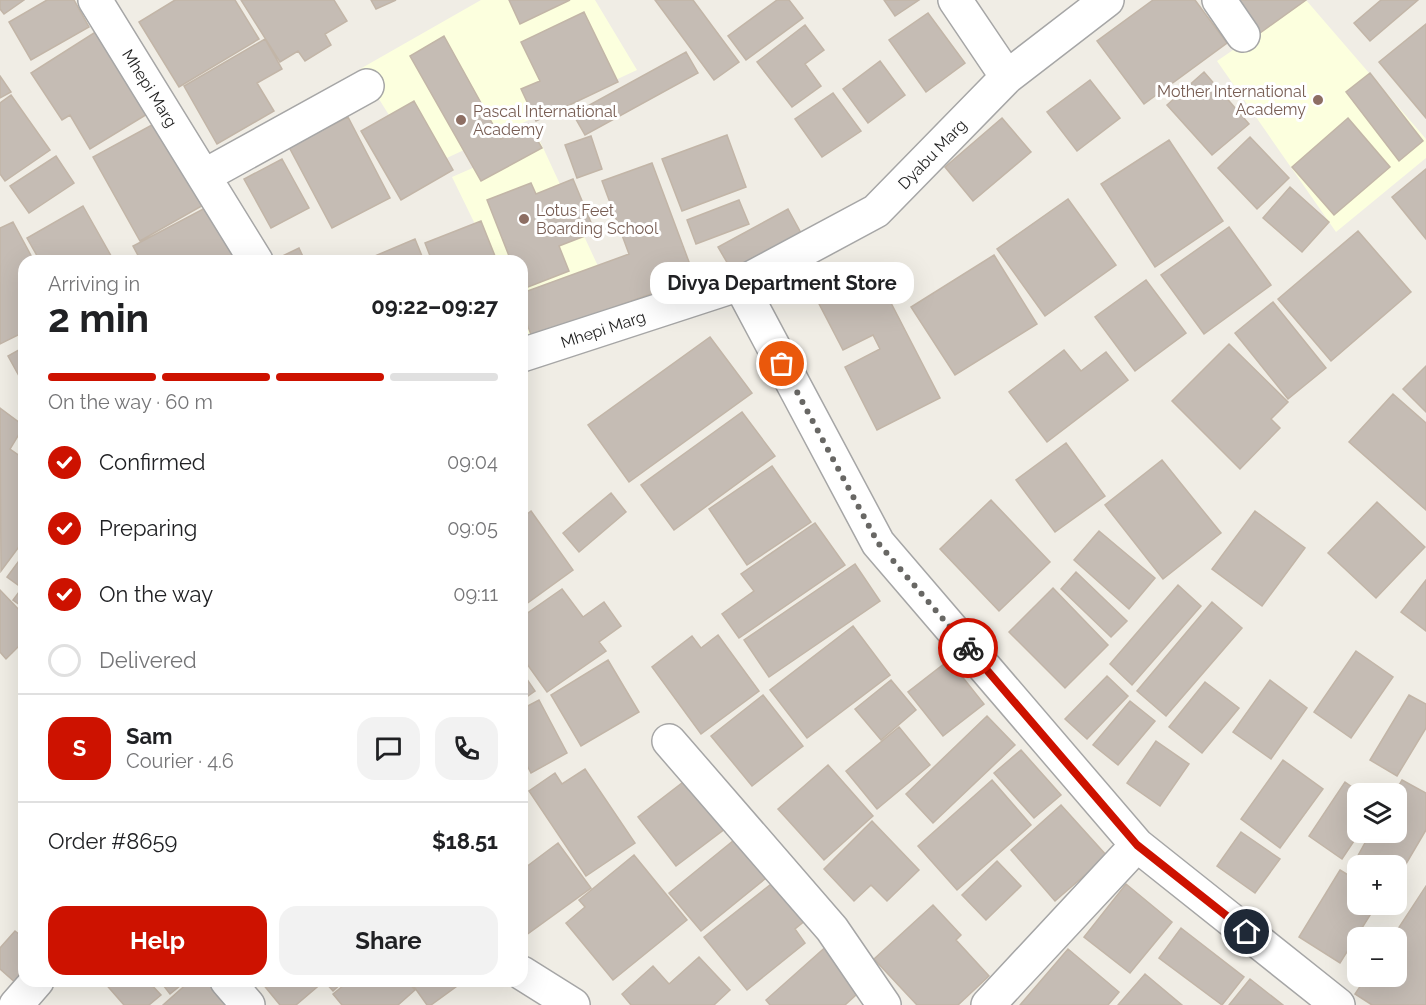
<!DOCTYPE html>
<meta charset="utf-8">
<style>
:root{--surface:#fff;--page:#f2f2f2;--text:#202124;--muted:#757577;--line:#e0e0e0;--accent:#cd1200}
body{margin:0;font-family:Raleway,sans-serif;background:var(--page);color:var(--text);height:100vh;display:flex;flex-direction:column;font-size:22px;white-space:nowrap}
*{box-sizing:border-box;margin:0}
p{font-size:20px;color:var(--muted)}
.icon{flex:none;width:33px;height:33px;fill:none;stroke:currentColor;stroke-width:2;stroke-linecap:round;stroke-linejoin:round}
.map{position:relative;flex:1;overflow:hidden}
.panel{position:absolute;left:18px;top:255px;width:510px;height:732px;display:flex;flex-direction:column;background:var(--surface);border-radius:18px;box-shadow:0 6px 24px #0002}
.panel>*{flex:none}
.tools{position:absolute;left:1347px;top:783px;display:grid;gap:12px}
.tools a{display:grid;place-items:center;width:60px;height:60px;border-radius:12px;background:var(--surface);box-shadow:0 6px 24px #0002;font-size:30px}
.pin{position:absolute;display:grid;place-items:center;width:51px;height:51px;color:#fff;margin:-26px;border:3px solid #fff;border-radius:50%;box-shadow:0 2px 6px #0007}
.courier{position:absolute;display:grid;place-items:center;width:60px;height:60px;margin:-30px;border:4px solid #cd1200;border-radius:50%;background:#fff;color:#222;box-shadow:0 2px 8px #0007}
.bubble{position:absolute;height:42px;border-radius:18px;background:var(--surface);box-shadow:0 6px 24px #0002;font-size:20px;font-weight:700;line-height:42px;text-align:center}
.headline em{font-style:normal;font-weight:700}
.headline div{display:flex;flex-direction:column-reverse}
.headline{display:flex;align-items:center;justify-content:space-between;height:102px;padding:0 30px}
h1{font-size:39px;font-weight:700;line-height:45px}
.bar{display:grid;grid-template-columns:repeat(4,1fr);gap:9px 6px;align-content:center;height:72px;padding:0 30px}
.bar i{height:8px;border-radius:4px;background:var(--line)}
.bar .on{background:var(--accent)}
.bar p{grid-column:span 4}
.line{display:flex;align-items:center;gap:15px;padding:0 30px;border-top:2px solid var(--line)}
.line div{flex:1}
.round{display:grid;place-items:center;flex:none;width:63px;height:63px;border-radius:18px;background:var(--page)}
ol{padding:0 30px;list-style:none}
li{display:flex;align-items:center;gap:18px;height:66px}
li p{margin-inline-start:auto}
li .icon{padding:6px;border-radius:50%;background:var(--accent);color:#fff;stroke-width:4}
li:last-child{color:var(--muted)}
li i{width:33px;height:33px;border:3px solid var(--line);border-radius:50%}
.primary-button{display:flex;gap:12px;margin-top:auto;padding:12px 30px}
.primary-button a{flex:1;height:69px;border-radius:18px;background:var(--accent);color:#fff;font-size:24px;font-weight:700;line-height:69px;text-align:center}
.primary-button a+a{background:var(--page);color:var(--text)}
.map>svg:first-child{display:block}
</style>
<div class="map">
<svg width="1426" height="1005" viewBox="0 0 1426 1005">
<rect width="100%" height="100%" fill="#f0ede5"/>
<path fill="#fcffde" d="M 481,0 L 595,0 L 637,70 L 423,169 L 360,69 Z
M 1306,0 L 1426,139 L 1426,158 L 1336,232 L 1217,61 Z
M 539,139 L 616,305 L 530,337 L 522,321 L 522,261 L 493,261 L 452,177 Z"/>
<path fill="#c5bcb4" stroke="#c2b5a7" stroke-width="1.5" d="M 0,0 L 24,0 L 4,14 L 0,9 Z
M 47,0 L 74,0 L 89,27 L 31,60 L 9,22 Z
M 175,0 L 235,0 L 259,39 L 179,87 L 139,22 Z
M 241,0 L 334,0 L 347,21 L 325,34 L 331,45 L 305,61 L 298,51 L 280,62 Z
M 371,0 L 396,0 L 376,9 Z
M 509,0 L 570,0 L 520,24 Z
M 655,0 L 693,0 L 739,62 L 714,80 Z
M 777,0 L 789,0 L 803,18 L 746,60 L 728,36 Z
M 884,0 L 919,0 L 895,16 Z
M 1153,0 L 1195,0 L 1227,43 L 1144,104 L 1097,41 Z
M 1236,0 L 1306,0 L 1260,33 Z
M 1381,0 L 1418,0 L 1370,41 L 1354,23 Z
M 584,12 L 618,82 L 536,121 L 521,89 L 540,81 L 521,42 Z
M 928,13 L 965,63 L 926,92 L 889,40 Z
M 1426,24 L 1426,118 L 1379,62 Z
M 805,25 L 824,50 L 805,64 L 821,86 L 792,107 L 757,62 Z
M 97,31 L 149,113 L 90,149 L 70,115 L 62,120 L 31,73 Z
M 444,36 L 501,139 L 528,124 L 542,148 L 481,181 L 410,56 Z
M 265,39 L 282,69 L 257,83 L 274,111 L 217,144 L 184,86 Z
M 686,52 L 698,73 L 585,135 L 573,114 Z
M 880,61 L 905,95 L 868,123 L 843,89 Z
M 1204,72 L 1249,124 L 1212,155 L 1167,105 Z
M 1370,73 L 1423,141 L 1399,161 L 1346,92 Z
M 0,76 L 11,92 L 0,98 Z
M 1090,80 L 1120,118 L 1077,151 L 1047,112 Z
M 833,93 L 861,131 L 822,157 L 795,119 Z
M 11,95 L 50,150 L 5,181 L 0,174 L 0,103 Z
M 414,101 L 453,170 L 401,200 L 361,131 Z
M 348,117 L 390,198 L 332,228 L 289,147 Z
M 1002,118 L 1031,152 L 973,201 L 945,167 Z
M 1348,118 L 1390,167 L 1334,215 L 1292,167 Z
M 161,120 L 207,203 L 140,241 L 93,157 Z
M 727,135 L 746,187 L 682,211 L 662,159 Z
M 591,136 L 602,169 L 577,178 L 565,145 Z
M 1250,137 L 1289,178 L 1257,209 L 1218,168 Z
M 1169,140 L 1223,221 L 1155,267 L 1101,184 Z
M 56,156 L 74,183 L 29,213 L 10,186 Z
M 282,159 L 309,208 L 271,228 L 244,179 Z
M 652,163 L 695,278 L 532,337 L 522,311 L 522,293 L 629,254 L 602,181 Z
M 1426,169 L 1426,239 L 1392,197 Z
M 573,179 L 595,232 L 559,246 L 569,271 L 523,289 L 522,261 L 511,261 L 487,200 L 531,183 L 536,194 Z
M 1290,187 L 1329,222 L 1302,252 L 1263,218 Z
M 1068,199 L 1116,265 L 1045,316 L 997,249 Z
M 739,200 L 749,224 L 696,244 L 687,220 Z
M 83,206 L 114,261 L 40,261 L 27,238 Z
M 207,207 L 236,261 L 141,261 L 133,246 Z
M 788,209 L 801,233 L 732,271 L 718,247 Z
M 481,221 L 497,261 L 432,261 L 425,243 Z
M 13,222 L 34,261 L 24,261 L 24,332 L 0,344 L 0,228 Z
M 1229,227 L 1271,285 L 1204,334 L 1161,275 Z
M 1358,231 L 1411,292 L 1331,361 L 1278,299 Z
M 415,239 L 424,261 L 363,261 Z
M 299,248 L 305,261 L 272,261 L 295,250 Z
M 994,255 L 1037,324 L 955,375 L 911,307 Z
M 873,268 L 940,398 L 877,430 L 845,367 L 880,349 L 873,335 L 843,350 L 816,298 Z
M 1146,280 L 1186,333 L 1135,371 L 1095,317 Z
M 1273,302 L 1326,368 L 1288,399 L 1235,333 Z
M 710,337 L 752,393 L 629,482 L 588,425 Z
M 1229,344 L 1288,402 L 1271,419 L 1280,428 L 1240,469 L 1172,401 Z
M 24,347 L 24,385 L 8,356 Z
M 1064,350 L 1081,371 L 1106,352 L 1128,380 L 1047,442 L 1009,392 Z
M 1426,366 L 1426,412 L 1403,389 Z
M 1393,394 L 1426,423 L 1426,510 L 1349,442 Z
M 0,408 L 24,426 L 10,449 L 24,459 L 24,540 L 1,571 Z
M 742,412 L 775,456 L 674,530 L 641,485 Z
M 1066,443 L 1105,496 L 1055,532 L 1016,480 Z
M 1162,460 L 1221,533 L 1163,579 L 1105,505 Z
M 772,466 L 811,522 L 747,565 L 709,509 Z
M 611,493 L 626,512 L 579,552 L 563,533 Z
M 991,500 L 1050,562 L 999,611 L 940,549 Z
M 1377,502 L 1425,547 L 1376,598 L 1328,553 Z
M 531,511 L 573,570 L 522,607 L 522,518 Z
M 1255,511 L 1305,548 L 1262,606 L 1212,569 Z
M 815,523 L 845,565 L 739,638 L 722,614 L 754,591 L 741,574 Z
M 1099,531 L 1155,578 L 1129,609 L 1074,560 Z
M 24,554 L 24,608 L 13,600 L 22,588 L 7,577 Z
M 855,564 L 880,601 L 769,677 L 744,640 Z
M 1076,572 L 1127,621 L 1111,637 L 1061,589 Z
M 1426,580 L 1426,631 L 1401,612 Z
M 1178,585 L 1201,606 L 1132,685 L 1110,664 Z
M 1053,588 L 1108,645 L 1065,688 L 1009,632 Z
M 562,589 L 583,617 L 604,602 L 621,626 L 599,642 L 606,651 L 547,692 L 522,657 L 522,617 Z
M 0,590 L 24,615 L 24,641 L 6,659 L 0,652 Z
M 1212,602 L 1242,628 L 1166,716 L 1137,691 Z
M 853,626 L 890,675 L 807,738 L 770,690 Z
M 718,635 L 759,691 L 701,734 L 652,667 L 692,636 L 701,648 Z
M 1356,651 L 1393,677 L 1351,738 L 1314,712 Z
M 608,660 L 639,712 L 581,746 L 551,695 Z
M 949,660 L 984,704 L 943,736 L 908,692 Z
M 522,672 L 535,691 L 522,700 Z
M 1107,676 L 1128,696 L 1087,739 L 1065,719 Z
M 891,680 L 916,710 L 881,740 L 855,709 Z
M 1270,680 L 1307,708 L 1271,759 L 1233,732 Z
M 1205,682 L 1239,708 L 1202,753 L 1169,727 Z
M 763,695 L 803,746 L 752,786 L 711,736 Z
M 1409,695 L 1426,704 L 1426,728 L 1397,776 L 1370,760 Z
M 539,700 L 567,753 L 531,773 L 522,756 L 522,709 Z
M 1130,701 L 1155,721 L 1118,765 L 1093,745 Z
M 987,716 L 1015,745 L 933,823 L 906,794 Z
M 899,727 L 930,765 L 877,809 L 846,771 Z
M 1156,741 L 1189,764 L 1160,806 L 1127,783 Z
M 1021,750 L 1061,795 L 1034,818 L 994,773 Z
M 1283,760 L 1323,789 L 1280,848 L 1241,819 Z
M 828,765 L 873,816 L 824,860 L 778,809 Z
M 585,769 L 635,843 L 586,876 L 529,791 L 555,773 L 562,784 Z
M 691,776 L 730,825 L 676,866 L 638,817 Z
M 992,780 L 1031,825 L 957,890 L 918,846 Z
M 1402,780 L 1426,793 L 1426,830 L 1396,881 L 1396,866 L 1363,866 L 1355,861 L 1371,832 L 1396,832 L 1396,794 L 1394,794 Z
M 1345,782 L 1362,794 L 1358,794 L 1358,832 L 1360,832 L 1342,859 L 1309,836 Z
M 1061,805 L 1107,856 L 1055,901 L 1011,850 Z
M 872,821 L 919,870 L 887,901 L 871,885 L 854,901 L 824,869 Z
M 1241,832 L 1280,859 L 1255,893 L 1217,866 Z
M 739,836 L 771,874 L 701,931 L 669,893 Z
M 558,843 L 591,888 L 522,938 L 522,870 Z
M 634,855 L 687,920 L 613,980 L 566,923 L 585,907 L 579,900 Z
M 997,861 L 1021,886 L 986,920 L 962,895 Z
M 1340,870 L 1358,881 L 1358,904 L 1377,904 L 1340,963 L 1299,937 Z
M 775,881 L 806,920 L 795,929 L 805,943 L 747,990 L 704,937 Z
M 1126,884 L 1172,922 L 1130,973 L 1084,937 Z
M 1426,886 L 1426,1005 L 1372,1005 L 1355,994 L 1367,976 L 1396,976 L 1396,938 L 1392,938 Z
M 933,905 L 961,935 L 956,940 L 989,976 L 958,1005 L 917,1005 L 874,959 Z
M 1181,928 L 1244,977 L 1222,1005 L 1159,958 Z
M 15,931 L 24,938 L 25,991 L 0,969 L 0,948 Z
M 830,943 L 867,985 L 845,1005 L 770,1005 L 766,1000 Z
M 1068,949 L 1119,992 L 1108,1005 L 1020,1005 Z
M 699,957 L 730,990 L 714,1005 L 631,1005 L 622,994 L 653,966 L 669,984 Z
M 1145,974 L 1182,1005 L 1118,1005 Z
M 1250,979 L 1283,1005 L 1229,1005 Z
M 103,981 L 148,981 L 161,995 L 149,1005 L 124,1005 Z
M 160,981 L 186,981 L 170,994 Z
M 190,981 L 215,981 L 236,1005 L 163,1005 Z
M 264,981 L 322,981 L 323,982 L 296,1005 L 280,1005 L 262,983 Z
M 324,981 L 344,981 L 333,991 Z
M 349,981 L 407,981 L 415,990 L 398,1005 L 342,1005 L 333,994 Z
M 410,981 L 464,981 L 431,1005 L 427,1005 Z"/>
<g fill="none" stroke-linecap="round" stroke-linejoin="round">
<g stroke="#a6a6a6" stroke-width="36">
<path id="minor" d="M 95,0 L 256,261
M 955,0 L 1007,77
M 1219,0 L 1243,35
M 204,176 L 367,86
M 740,284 L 878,543 L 1137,845 L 1338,1005
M 522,355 L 740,284 L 876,211 L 1007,77 L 1107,0
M 669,741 L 832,929 L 884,1005
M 522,973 L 573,1005
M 227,981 L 248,1005
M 16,1005 L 37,981
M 988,1005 L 1137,845"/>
</g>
<use href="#minor" stroke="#fff" stroke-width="33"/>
</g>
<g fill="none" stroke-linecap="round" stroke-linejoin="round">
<path stroke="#686764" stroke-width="6" stroke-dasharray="0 10.8" d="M 782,364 L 878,543 L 968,648"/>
<path stroke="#cd1200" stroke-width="8" d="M 968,648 L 1137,845 L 1247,932"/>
</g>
<g fill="#8d6e63" stroke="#fff" stroke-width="2">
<circle cx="1318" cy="100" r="6"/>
<circle cx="461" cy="120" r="6"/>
<circle cx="524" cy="219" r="6"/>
</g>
<g text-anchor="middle" stroke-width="6" stroke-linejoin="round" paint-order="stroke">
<g font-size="16" fill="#1f1f1f" stroke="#fff">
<text transform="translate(150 88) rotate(58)" y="6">Mhepi Marg</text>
<text transform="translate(932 154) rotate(-46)" y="6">Dyabu Marg</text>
<text transform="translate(603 329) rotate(-18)" y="6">Mhepi Marg</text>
</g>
<g font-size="16" fill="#785e54" stroke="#fff" text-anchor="start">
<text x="1306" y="97" text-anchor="end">Mother International<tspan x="1306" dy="18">Academy</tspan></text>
<text x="473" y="117">Pascal International<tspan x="473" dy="18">Academy</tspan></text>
<text x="536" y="216">Lotus Feet<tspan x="536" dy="18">Boarding School</tspan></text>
</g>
</g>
</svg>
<div class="tools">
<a><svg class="icon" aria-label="layers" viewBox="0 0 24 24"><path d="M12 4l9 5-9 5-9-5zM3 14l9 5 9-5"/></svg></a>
<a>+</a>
<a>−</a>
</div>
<div class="pin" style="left:782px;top:364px;background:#ea580c"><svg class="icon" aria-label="bag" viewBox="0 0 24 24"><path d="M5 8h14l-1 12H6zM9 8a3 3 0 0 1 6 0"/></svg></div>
<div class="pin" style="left:1247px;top:932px;background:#1f2937"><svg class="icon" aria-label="home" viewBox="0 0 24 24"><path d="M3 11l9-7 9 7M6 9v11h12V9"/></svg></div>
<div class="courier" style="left:968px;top:648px"><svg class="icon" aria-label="bike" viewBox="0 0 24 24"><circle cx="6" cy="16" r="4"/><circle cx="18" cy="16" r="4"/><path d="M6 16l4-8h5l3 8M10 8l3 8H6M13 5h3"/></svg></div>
<div class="bubble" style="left:650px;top:262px;width:264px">Divya Department Store</div>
<section class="panel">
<div class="headline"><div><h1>2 min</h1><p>Arriving in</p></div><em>09:22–09:27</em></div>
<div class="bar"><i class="on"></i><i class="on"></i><i class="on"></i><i></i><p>On the way · 60 m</p></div>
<ol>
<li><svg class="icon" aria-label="check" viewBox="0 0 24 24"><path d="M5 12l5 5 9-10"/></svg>Confirmed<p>09:04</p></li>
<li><svg class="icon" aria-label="check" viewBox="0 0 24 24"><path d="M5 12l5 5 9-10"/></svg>Preparing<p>09:05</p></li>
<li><svg class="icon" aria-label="check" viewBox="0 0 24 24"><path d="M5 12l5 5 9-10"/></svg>On the way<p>09:11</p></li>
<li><i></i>Delivered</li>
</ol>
<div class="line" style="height:108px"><b class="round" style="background:var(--accent);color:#fff">S</b><div><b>Sam</b><p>Courier · 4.6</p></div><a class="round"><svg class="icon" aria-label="chat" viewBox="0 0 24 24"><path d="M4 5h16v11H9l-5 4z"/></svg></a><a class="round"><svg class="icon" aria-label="phone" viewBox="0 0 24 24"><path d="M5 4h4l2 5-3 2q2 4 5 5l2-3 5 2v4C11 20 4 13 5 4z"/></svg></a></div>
<div class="line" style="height:78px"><div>Order #8659</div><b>$18.51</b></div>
<div class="primary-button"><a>Help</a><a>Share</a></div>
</section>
</div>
